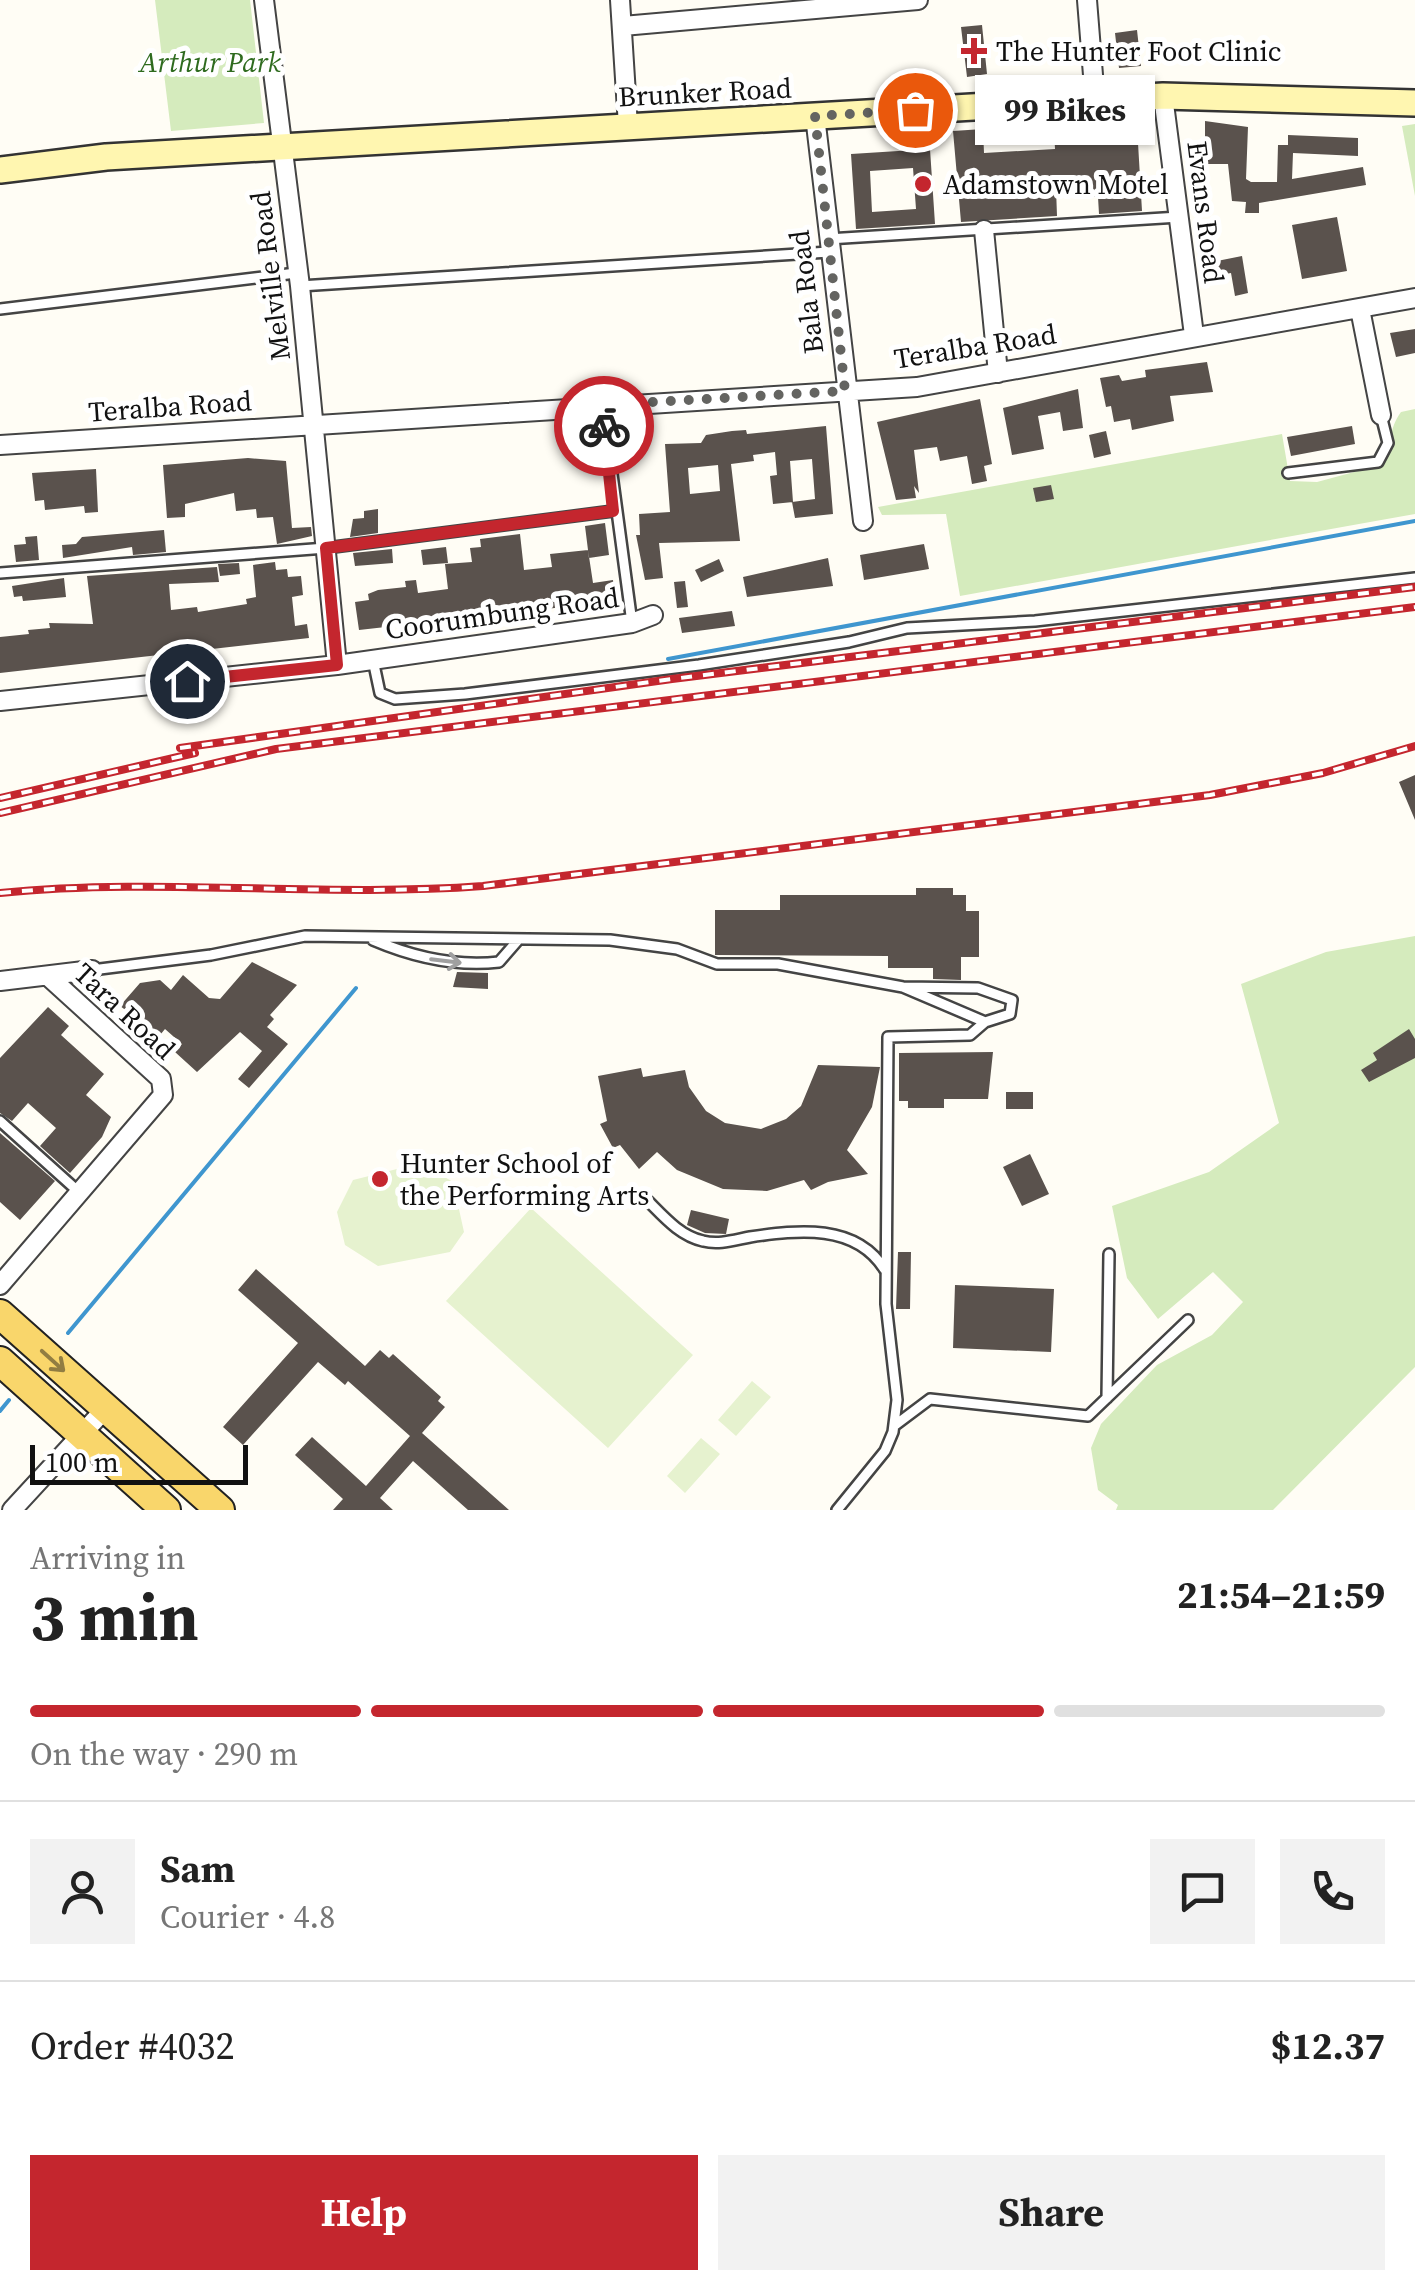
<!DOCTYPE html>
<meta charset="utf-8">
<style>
:root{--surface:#fff;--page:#f2f2f2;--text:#222;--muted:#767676;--line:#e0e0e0;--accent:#c4262e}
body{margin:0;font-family:"Source Serif 4",serif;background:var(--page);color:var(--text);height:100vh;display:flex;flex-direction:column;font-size:38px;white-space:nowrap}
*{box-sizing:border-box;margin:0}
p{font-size:32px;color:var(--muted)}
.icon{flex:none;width:55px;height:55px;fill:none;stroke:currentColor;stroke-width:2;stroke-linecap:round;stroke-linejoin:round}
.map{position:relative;height:1510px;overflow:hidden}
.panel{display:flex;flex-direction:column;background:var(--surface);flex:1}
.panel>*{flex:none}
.scale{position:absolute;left:30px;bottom:25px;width:218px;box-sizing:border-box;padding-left:10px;border:5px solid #111;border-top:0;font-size:28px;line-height:35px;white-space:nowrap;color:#111;-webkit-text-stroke:8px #fff;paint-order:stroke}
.pin{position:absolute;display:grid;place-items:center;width:85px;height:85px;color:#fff;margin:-42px;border:5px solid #fff;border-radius:50%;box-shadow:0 2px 10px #0007}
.courier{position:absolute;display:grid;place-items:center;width:100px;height:100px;margin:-50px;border:8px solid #c4262e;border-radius:50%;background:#fff;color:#222;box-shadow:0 2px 12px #0007}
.bubble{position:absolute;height:70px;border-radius:0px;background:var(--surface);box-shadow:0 2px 8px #0004;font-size:32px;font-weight:700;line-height:70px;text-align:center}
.overview em{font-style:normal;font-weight:700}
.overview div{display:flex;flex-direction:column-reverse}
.overview{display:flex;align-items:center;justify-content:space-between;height:170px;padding:0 30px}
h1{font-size:65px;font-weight:700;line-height:75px}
.bar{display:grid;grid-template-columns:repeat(4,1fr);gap:15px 10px;align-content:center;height:120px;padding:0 30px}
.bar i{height:12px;border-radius:8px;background:var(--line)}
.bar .active{background:var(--accent)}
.bar p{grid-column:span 4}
.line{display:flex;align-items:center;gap:25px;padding:0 30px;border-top:2px solid var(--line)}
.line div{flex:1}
.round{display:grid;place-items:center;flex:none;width:105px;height:105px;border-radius:0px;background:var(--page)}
.button{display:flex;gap:20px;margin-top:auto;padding:20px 30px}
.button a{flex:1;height:115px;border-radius:0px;background:var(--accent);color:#fff;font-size:40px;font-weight:700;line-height:115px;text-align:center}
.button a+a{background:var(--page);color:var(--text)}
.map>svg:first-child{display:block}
</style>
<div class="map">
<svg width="1415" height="1510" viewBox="0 0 1415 1510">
<rect width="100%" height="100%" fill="#fffdf5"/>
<path fill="#d5ebbd" d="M 155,0 L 250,0 L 264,123 L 171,131 Z
M 1415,124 L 1415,196 L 1402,126 Z
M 1415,409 L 1415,514 L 1370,522 L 960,596 L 946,514 L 882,515 L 878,507 L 1282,434 L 1290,481 L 1317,482 L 1380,465 C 1392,447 1388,429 1401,412 Z
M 1415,936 L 1415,1367 L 1273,1510 L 1116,1510 L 1118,1505 L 1098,1490 L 1091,1448 L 1101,1424 L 1157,1365 L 1212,1335 L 1243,1302 L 1213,1272 L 1158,1319 L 1127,1278 L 1112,1206 L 1209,1172 L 1279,1123 L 1241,984 L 1326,952 Z"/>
<path fill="#e6f2cf" d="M 421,1163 L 453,1182 L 464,1232 L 450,1252 L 378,1266 L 345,1245 L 337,1212 L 353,1180 Z
M 531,1208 L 693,1355 L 608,1448 L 446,1301 Z
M 752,1381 L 771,1397 L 736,1436 L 718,1420 Z
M 701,1438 L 720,1454 L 685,1493 L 667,1476 Z"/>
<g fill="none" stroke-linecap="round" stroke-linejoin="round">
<path stroke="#3f96cf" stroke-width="4" d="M 668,659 L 1415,521
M 68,1333 L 356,988
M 0,1411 L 9,1400"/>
</g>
<path fill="#5a524d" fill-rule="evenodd" d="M 982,25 L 987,74 L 967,77 L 961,27 Z
M 1137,30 L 1141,66 L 1119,68 L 1115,33 Z
M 1205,121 L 1248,127 L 1246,179 L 1251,182 L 1277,182 L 1278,145 L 1288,145 L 1288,135 L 1358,138 L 1358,156 L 1293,153 L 1292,179 L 1363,167 L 1366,185 L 1259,203 L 1259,213 L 1245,213 L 1246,202 L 1232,201 L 1228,164 L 1205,164 Z
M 1137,126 L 1142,211 L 1099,214 L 1098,197 L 1086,197 L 1085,186 L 1056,188 L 1057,216 L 961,222 L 953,131 L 983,129 L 984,153 L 1055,149 L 1054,130 Z
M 930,149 L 935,224 L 856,229 L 851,154 ZM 913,168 L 916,209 L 872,212 L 870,171 Z
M 1337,217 L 1347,271 L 1302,279 L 1292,225 Z
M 1242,256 L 1248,293 L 1235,296 L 1231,273 L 1214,276 L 1212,262 Z
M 1415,329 L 1415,353 L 1396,357 L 1390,333 Z
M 1207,362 L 1213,392 L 1170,396 L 1174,421 L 1132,430 L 1130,419 L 1114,422 L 1111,406 L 1106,407 L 1100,378 L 1119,375 L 1122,381 L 1146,377 L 1145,370 Z
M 1078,389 L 1083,428 L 1063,431 L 1060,412 L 1038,416 L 1044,449 L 1012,455 L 1003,408 Z
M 980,399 L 992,464 L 984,466 L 987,481 L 972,484 L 967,456 L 940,461 L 937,447 L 914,450 L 919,493 L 914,486 L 916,498 L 896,500 L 877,422 Z
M 826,426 L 833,514 L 795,518 L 792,502 L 815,499 L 812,459 L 790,461 L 793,502 L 773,504 L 770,476 L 777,475 L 775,452 L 753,455 L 754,461 L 731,464 L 740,541 L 659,543 L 663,578 L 645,580 L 636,535 L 640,535 L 639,514 L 670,512 L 665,444 L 701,443 L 706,435 L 732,431 L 746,430 L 747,434 ZM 718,465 L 720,491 L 690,494 L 688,468 Z
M 1352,426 L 1355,444 L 1291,456 L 1287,437 Z
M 1106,431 L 1111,454 L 1094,458 L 1089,435 Z
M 248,458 L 286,461 L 292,528 L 311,527 L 312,536 L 277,544 L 273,517 L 257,518 L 256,509 L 236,511 L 234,493 L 185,504 L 185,517 L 167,518 L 163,465 Z
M 96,469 L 98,512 L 85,513 L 84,506 L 45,510 L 44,500 L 35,501 L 32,473 Z
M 1051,485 L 1054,499 L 1036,502 L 1033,488 Z
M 378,509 L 378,533 L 350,537 L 353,519 L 364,518 L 364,511 Z
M 605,523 L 609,555 L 589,558 L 585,526 Z
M 164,530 L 166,552 L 133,555 L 132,547 L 63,558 L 62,545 L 76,544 L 82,537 Z
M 520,534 L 524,570 L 552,567 L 550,554 L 588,550 L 593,583 L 613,580 L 614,591 L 594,594 L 595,603 L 590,604 L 359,630 L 355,602 L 369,600 L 368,594 L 378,590 L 406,587 L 405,581 L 416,580 L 418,593 L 448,589 L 445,564 L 472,562 L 470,548 L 481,547 L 480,539 Z
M 37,536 L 39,560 L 16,562 L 14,545 L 26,544 L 25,537 Z
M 924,544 L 929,569 L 864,580 L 860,555 Z
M 446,547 L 448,563 L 423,565 L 421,550 Z
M 392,549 L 393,563 L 355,566 L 353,553 Z
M 828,558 L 833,586 L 747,597 L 743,577 Z
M 719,559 L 724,571 L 701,582 L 695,570 Z
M 275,562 L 276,570 L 287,569 L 288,577 L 301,576 L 303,595 L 292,597 L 295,626 L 307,624 L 309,638 L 0,673 L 0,637 L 29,634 L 28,630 L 50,628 L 49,623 L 93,624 L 87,576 L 217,567 L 219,582 L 169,584 L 171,610 L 197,607 L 198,612 L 247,604 L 246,599 L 256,597 L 253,565 Z
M 239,563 L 240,574 L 220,576 L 218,564 Z
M 64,578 L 66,597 L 23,601 L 22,596 L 14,597 L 12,586 Z
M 685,581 L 688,607 L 677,608 L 674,582 Z
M 732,611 L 735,626 L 682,633 L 679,618 Z
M 1415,775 L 1415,820 L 1399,782 Z
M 916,888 L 953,888 L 953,895 L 966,895 L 966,911 L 979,911 L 979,957 L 961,957 L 961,980 L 933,979 L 933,968 L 888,968 L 888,956 L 715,955 L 715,910 L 780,910 L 780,895 L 916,895 Z
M 252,962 L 297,985 L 270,1015 L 274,1019 L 267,1027 L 288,1044 L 249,1088 L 238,1079 L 262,1051 L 240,1032 L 197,1072 L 175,1052 L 182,1044 L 165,1029 L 160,1035 L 120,1006 L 140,983 L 160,980 L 171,990 L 183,975 L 209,998 L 220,999 Z
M 457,972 L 488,973 L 488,989 L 453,987 Z
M 48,1007 L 69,1026 L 61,1035 L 104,1074 L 86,1095 L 111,1117 L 102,1137 L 70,1173 L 40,1146 L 56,1128 L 28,1103 L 12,1121 L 0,1113 L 0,1058 Z
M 1409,1029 L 1415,1039 L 1415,1058 L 1369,1082 L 1361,1070 L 1377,1060 L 1373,1053 Z
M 993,1052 L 988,1099 L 944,1099 L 944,1108 L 908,1108 L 908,1101 L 899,1101 L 899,1053 Z
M 818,1065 L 880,1067 L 872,1107 L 847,1150 L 868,1174 L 828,1182 L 811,1190 L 804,1180 L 767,1191 L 723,1189 L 677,1170 L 657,1152 L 639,1169 L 620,1145 L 613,1148 L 600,1124 L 607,1121 L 598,1076 L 641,1068 L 643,1077 L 685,1070 L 689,1087 L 706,1111 L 725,1123 L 761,1129 L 786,1119 L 801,1106 Z
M 1006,1092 L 1033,1092 L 1033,1109 L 1006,1109 Z
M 0,1133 L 55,1181 L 20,1220 L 0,1202 Z
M 1030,1154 L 1049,1194 L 1022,1206 L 1003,1167 Z
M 691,1210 L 729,1219 L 726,1234 L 705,1233 L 687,1225 Z
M 898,1252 L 911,1252 L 910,1309 L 896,1309 Z
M 256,1269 L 365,1366 L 380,1350 L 389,1358 L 393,1354 L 441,1397 L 438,1401 L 445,1407 L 422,1433 L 509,1510 L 468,1510 L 413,1461 L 380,1498 L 393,1510 L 333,1510 L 343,1499 L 295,1455 L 312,1437 L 366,1486 L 410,1436 L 348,1381 L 345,1385 L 318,1362 L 243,1445 L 223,1427 L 298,1343 L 238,1290 Z
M 955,1285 L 1054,1289 L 1051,1352 L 953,1348 Z"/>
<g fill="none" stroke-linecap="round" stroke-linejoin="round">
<g stroke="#444" stroke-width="14">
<path id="lane" d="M 828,239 L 1179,217
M 300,286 L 829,252
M 0,309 L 296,273
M 603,407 L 632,623
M 1288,473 L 1378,462 L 1388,443 L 1381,415
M 0,573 L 326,548 L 613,511
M 373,660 L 380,693 L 395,699 L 465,694 L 699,665 L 849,642 L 907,628 L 1035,621 L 1415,578
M 373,940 C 413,957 455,967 499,962 L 519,939
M 92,970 L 211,955 L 305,936 L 610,940 L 677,949 L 717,964 L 778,964 L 903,987 L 978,988 L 1012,1000 L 1010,1014 L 985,1022 L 903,987
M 0,1121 L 80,1193
M 647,1200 C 664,1217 680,1236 703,1241 C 719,1245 734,1240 750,1237 C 798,1230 856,1223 885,1270
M 1107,1398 L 1109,1254
M 894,1426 L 930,1399 L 1088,1416 L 1188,1320
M 837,1510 L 885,1451 L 893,1432 L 897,1400 L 886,1304 L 888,1037 L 970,1035 L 985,1022"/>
</g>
<g stroke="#444" stroke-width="22">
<path id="street" d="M 264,0 L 300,286 L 337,665
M 620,0 L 628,126
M 1087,0 L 1095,100
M 623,26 L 918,0
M 1163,96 L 1194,335
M 815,116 L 863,521
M 984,230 L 998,373
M 1360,309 L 1381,415
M 0,445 L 917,387 L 1415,298
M 0,701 L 337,665 L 632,623 L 653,615
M 0,981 L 92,970
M 0,1285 L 163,1095 L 161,1079 L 48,976
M 12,1510 L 106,1408"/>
</g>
<g stroke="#333" stroke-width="30">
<path id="secondary" d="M 0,170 L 106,157 L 1163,96 L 1415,103"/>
</g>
<g stroke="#222" stroke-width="32">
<path id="primary" d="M 0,1314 L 220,1510
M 0,1361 L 166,1510"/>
</g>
<use href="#lane" stroke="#fff" stroke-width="9"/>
<use href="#street" stroke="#fff" stroke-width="18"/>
<use href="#secondary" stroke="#fff6b0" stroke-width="25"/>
<use href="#primary" stroke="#f9d66b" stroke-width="28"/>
<g stroke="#c4262e" stroke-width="8">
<path id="rail" d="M 180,748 L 672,679 L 1415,587
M 0,798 L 195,753
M 0,813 L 276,749 L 1415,607
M 0,893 C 160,877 322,898 483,886 L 1210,795 L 1323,773 L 1415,746"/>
</g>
<use href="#rail" stroke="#fff" stroke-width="4" stroke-dasharray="11" stroke-linecap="butt"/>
</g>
<defs><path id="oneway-shaft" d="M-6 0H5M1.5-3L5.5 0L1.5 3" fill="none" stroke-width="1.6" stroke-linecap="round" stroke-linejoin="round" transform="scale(2.5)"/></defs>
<use stroke="#a0a0a0" href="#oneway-shaft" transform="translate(446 961) rotate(7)"/>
<use stroke="#917d42" href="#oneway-shaft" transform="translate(53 1361) rotate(42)"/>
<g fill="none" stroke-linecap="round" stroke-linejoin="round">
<path stroke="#646461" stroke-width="10" stroke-dasharray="0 18" d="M 604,426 L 602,405 L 845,391 L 815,116 L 915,110"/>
<path stroke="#c4262e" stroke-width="12" d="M 187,681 L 337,665 L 326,548 L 613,511 L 604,426"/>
</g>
<g fill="#c4262e" stroke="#fff" stroke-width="4">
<path d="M969 36h10v10h10v10h-10v10h-10v-10h-10v-10h10z"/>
<circle cx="923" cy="184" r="10"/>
<circle cx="380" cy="1179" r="10"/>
</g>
<g text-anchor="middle" stroke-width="10" stroke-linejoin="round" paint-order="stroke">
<g font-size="28" fill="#111" stroke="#fff" text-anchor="start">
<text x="996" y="61">The Hunter Foot Clinic</text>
<text x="943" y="194">Adamstown Motel</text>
<text x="400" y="1173">Hunter School of<tspan x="400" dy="32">the Performing Arts</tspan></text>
</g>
<g font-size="28" font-style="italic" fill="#2f6b1f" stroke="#fff">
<text x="210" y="72">Arthur Park</text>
</g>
<g font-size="28" fill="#111" stroke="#fff">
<text transform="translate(705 92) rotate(-3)" y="10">Brunker Road</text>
<text transform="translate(1206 212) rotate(83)" y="10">Evans Road</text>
<text transform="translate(270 276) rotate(-97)" y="10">Melville Road</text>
<text transform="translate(806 292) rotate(-97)" y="10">Bala Road</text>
<text transform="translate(975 346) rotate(-9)" y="10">Teralba Road</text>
<text transform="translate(170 406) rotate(-4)" y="10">Teralba Road</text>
<text transform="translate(502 613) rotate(-8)" y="10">Coorumbung Road</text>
<text transform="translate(125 1011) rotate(43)" y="10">Tara Road</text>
</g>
</g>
</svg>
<div class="scale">100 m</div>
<div class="pin" style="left:915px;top:110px;background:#ea580c"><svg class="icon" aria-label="bag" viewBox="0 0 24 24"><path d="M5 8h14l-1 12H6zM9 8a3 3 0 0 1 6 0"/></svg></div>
<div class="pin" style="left:187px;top:681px;background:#1f2937"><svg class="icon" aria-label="home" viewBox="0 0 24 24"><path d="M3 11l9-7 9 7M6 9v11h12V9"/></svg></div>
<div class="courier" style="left:604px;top:426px"><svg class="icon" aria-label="bike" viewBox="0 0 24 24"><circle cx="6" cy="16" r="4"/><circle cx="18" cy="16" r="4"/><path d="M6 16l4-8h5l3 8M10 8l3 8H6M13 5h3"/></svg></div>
<div class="bubble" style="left:975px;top:75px;width:180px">99 Bikes</div>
</div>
<section class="panel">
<div class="overview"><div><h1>3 min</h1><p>Arriving in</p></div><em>21:54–21:59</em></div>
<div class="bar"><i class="active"></i><i class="active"></i><i class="active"></i><i></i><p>On the way · 290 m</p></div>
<div class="line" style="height:180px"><a class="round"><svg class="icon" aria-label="person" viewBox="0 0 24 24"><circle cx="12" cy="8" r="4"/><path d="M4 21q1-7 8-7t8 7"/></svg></a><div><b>Sam</b><p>Courier · 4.8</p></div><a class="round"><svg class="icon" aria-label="chat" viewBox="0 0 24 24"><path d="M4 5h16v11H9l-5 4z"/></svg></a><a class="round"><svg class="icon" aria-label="phone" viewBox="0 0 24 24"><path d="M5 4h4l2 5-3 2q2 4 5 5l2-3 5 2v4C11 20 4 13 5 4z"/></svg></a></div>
<div class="line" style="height:130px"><div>Order #4032</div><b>$12.37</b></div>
<div class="button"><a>Help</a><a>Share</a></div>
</section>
